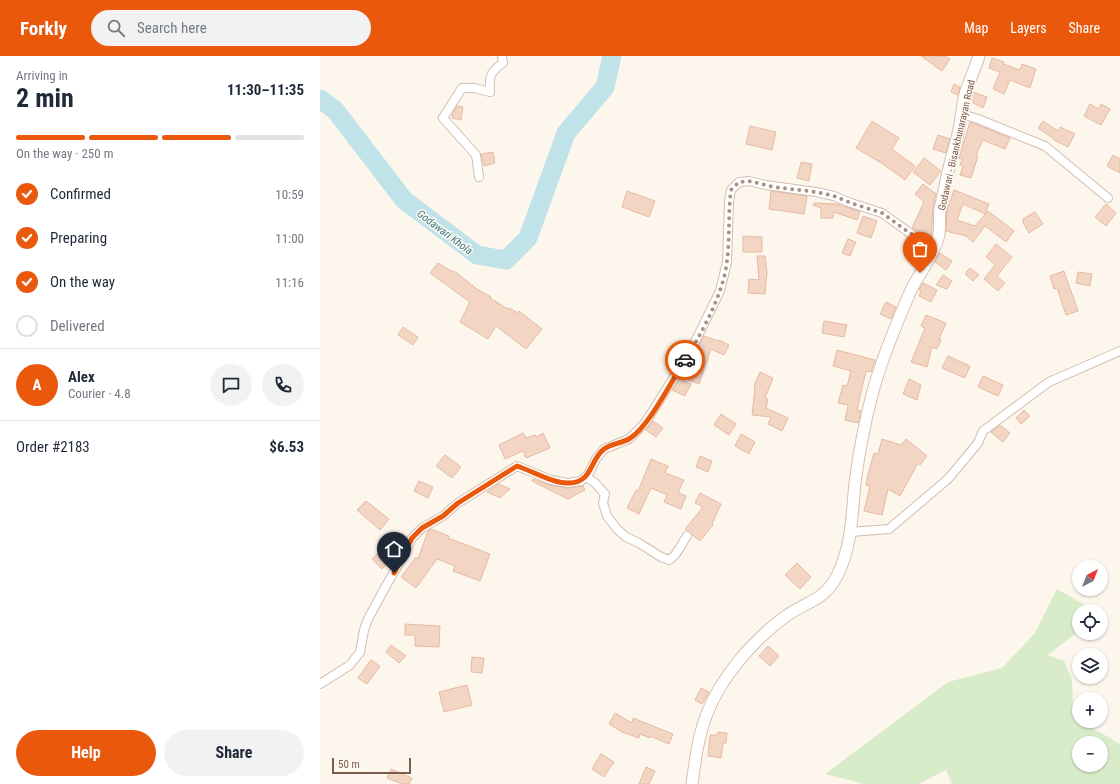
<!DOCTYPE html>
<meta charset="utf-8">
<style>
:root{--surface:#fff;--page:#f2f2f3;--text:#1f2937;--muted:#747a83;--line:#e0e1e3;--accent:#ea580c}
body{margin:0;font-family:"Roboto Condensed",sans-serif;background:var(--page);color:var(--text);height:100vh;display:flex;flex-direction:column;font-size:15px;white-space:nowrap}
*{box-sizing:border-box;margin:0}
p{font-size:13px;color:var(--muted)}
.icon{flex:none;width:22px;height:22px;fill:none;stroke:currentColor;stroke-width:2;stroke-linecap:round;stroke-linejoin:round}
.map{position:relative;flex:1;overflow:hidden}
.panel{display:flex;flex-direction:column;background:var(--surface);width:320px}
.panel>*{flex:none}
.needle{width:26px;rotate:42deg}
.controls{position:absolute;left:752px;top:504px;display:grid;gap:8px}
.controls a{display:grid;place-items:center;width:36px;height:36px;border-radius:50%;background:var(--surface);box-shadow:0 1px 3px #0004;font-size:20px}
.scale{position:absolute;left:12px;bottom:10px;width:79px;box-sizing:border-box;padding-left:4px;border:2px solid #7a5c4d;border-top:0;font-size:11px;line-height:14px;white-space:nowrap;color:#7a5c4d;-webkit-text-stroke:3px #fffaf3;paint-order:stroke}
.pin{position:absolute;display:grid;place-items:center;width:34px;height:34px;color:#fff;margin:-41px -17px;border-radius:50% 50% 50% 0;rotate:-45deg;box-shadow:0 0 4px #0007}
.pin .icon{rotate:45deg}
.courier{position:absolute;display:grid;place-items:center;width:40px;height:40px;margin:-20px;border:3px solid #ea580c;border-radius:50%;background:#fff;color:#222;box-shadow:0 1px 5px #0007}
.overview em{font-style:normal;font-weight:700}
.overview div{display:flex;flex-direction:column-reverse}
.overview{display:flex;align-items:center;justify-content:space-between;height:68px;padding:0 16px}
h1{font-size:26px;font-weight:700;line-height:30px}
.bar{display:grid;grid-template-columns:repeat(4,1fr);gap:6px 4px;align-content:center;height:48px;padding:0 16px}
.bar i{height:5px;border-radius:3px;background:var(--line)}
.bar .active{background:var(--accent)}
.bar p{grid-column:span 4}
.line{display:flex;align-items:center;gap:10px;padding:0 16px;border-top:1px solid var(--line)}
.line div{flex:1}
.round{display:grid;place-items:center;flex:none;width:42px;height:42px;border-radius:21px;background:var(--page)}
ol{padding:0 16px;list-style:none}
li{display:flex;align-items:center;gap:12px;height:44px}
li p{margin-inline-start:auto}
li .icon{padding:4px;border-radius:50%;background:var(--accent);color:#fff;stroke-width:4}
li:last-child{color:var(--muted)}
li i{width:22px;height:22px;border:2px solid var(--line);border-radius:50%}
.cta{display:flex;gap:8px;margin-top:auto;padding:8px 16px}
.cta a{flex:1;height:46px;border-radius:24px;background:var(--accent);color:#fff;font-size:16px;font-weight:700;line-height:46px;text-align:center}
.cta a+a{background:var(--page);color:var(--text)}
header{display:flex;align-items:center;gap:24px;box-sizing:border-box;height:56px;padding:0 20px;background:var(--accent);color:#fff}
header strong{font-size:19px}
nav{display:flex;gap:22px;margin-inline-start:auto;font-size:14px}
.search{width:280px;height:36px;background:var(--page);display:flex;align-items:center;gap:10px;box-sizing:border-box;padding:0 14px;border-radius:22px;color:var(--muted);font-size:15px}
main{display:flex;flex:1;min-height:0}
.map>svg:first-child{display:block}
</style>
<header>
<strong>Forkly</strong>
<div class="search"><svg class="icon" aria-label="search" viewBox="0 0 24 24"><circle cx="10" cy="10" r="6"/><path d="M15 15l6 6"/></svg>Search here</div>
<nav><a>Map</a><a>Layers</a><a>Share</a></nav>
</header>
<main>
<section class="panel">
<div class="overview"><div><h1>2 min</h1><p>Arriving in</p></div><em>11:30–11:35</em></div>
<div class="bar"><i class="active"></i><i class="active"></i><i class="active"></i><i></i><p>On the way · 250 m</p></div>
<ol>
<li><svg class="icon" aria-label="check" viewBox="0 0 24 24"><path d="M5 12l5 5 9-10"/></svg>Confirmed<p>10:59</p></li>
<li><svg class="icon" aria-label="check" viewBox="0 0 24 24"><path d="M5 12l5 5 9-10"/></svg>Preparing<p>11:00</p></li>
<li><svg class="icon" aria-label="check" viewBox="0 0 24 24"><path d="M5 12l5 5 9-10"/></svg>On the way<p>11:16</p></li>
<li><i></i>Delivered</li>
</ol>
<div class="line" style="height:72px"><b class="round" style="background:var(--accent);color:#fff">A</b><div><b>Alex</b><p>Courier · 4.8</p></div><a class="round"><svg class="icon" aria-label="chat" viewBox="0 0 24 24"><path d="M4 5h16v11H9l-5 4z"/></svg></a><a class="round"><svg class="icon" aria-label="phone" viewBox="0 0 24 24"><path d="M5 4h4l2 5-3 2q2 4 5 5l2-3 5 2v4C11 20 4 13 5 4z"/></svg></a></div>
<div class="line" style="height:52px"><div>Order #2183</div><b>$6.53</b></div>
<div class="cta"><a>Help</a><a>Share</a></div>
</section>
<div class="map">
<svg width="800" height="728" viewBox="0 0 800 728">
<rect width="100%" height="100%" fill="#fdf6ec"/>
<path fill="#d8ecc9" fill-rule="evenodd" d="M 737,533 L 768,551 L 767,555 L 759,555 L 759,575 L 728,599 L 744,605 L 752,623 L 753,652 L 759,658 L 759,665 L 765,665 L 771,671 L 800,688 L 800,728 L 632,728 L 626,714 L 599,728 L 544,728 L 505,718 L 628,626 L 682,612 L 715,577 ZM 759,687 L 781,687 L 781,709 L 759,709 Z"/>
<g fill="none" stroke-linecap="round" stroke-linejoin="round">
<path stroke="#bfe3e8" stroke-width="19" d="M 0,43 L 15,54 L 84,144 L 157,199 L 186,204 L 208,182 L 246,77 L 285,31 L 292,0"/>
</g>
<path fill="#f3d5c3" stroke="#e6bba3" d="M 601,0 L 625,0 L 630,3 L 622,15 Z
M 672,2 L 684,6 L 683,8 L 700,14 L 702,8 L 716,13 L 710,32 L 690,24 L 684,38 L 673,33 L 680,16 L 669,12 Z
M 634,28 L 640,31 L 638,39 L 631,36 Z
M 653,36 L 667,41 L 663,52 L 653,47 L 654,45 L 651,44 Z
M 770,48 L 779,53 L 781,48 L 790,53 L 781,69 L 764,60 Z
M 137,50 L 143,51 L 141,64 L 132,62 L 133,57 Z
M 552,65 L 579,82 L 572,93 L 595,110 L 585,124 L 563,108 L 536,92 Z
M 723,65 L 738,75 L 740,71 L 755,78 L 748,91 L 734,84 L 734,83 L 718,72 Z
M 650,66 L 690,82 L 685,93 L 663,84 L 656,99 L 658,100 L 651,122 L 640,119 L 643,110 L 640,109 L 642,103 L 639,102 Z
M 430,70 L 456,76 L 452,94 L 426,88 Z
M 618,79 L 630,83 L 626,97 L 613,93 Z
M 173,96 L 175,107 L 164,110 L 161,98 Z
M 793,99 L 800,103 L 800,117 L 787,110 Z
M 604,102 L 621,115 L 610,129 L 593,116 Z
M 481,106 L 492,108 L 489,125 L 477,122 Z
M 603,128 L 616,138 L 613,152 L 611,181 L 604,180 L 604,178 L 592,172 L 604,146 L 595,138 Z
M 634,134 L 669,148 L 665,158 L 643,148 L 637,164 L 655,170 L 668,155 L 694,175 L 686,186 L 665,170 L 653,186 L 646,180 L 626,175 L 627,154 Z
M 307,135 L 335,145 L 329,161 L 302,151 Z
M 451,135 L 487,140 L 484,158 L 449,153 Z
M 494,147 L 518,148 L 540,156 L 537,164 L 514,156 L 513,162 L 501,162 L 501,152 L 493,149 Z
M 786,148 L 796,157 L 786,170 L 775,161 Z
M 715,156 L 723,168 L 709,177 L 703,167 L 703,163 Z
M 543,160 L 557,165 L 551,182 L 537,177 Z
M 423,180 L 442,181 L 442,196 L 423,196 Z
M 528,183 L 536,186 L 530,200 L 522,197 Z
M 676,188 L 692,201 L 677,220 L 685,227 L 678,235 L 664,223 L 675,209 L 666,201 Z
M 620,197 L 632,205 L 626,214 L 615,206 Z
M 437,200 L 445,200 L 447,216 L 445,238 L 428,237 L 429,223 L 439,224 Z
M 118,207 L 133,216 L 134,215 L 157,233 L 171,241 L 170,242 L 188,253 L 189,252 L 198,257 L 199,255 L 222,273 L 206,293 L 176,270 L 168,283 L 140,266 L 150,246 L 110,217 Z
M 650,212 L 659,219 L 653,225 L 646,219 L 646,216 Z
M 744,215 L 758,255 L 746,259 L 737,232 L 734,233 L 730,220 Z
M 758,216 L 772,218 L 770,230 L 756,227 Z
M 623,219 L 632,225 L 627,233 L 616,229 Z
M 603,227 L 617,234 L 611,246 L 599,240 L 601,235 L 599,234 Z
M 566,246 L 576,251 L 571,263 L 560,258 Z
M 606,259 L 626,267 L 619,283 L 621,284 L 617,293 L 612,291 L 607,311 L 591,306 L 605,272 L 601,270 Z
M 504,265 L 527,269 L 524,281 L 502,277 Z
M 83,271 L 98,281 L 93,289 L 78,279 Z
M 384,280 L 398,285 L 399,284 L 409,289 L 404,299 L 391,293 L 379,328 L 366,323 L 371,308 L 369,307 Z
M 517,294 L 555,304 L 551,316 L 546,315 L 537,354 L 541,355 L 538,367 L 525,364 L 528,349 L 518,347 L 523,329 L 527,330 L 531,315 L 513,310 Z
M 628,300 L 650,310 L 645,322 L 622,312 Z
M 440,316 L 453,322 L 445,342 L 448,343 L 446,352 L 468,362 L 462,375 L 448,368 L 451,361 L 432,359 L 435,331 L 434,330 Z
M 663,320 L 683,329 L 678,340 L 658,331 Z
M 360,323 L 371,328 L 365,340 L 352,334 Z
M 589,323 L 601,329 L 597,344 L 583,338 Z
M 704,354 L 710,360 L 701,368 L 696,362 Z
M 401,358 L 416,368 L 409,379 L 394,369 Z
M 333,365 L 343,372 L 336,381 L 326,374 Z
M 680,369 L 690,377 L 683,386 L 671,376 Z
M 203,377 L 206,382 L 215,379 L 216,381 L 223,377 L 230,392 L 206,402 L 203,395 L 185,403 L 179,389 Z
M 421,378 L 435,386 L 429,398 L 415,390 Z
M 562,383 L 581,389 L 586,383 L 607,400 L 600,409 L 598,407 L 580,440 L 568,433 L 562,459 L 544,455 L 550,430 L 546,429 L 548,418 L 554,397 L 558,398 Z
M 125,399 L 141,411 L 132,422 L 116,410 Z
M 380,400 L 392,405 L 388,416 L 376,411 Z
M 331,403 L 348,410 L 345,417 L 364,424 L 358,437 L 366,440 L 361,453 L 344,446 L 347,439 L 331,432 L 319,458 L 307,452 L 316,434 L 318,435 Z
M 213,423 L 229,429 L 247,432 L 263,430 L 265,434 L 248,443 L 212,425 Z
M 99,425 L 113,431 L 108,442 L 94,435 Z
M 179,428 L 190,433 L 180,442 L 167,436 Z
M 380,437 L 401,448 L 392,468 L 393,469 L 380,485 L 365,473 L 383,451 L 375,447 Z
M 46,445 L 69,463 L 60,474 L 37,454 Z
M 111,473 L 129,480 L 128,482 L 170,498 L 160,525 L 133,515 L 135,510 L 117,503 L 96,532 L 81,521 L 96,501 L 98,503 L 108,475 Z
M 63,492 L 73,502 L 62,513 L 52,503 Z
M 477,507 L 491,521 L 480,533 L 465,519 Z
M 85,568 L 120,570 L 119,591 L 95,590 L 95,579 L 85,579 Z
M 71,589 L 86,600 L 79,607 L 66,596 Z
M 448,590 L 459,600 L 450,610 L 439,600 Z
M 152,601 L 164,602 L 162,617 L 151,616 Z
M 51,604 L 60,610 L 47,628 L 38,622 Z
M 147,629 L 152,649 L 124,656 L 119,636 Z
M 381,632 L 389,636 L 382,648 L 375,644 Z
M 295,657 L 312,667 L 313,662 L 353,678 L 349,688 L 330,680 L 330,682 L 320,678 L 319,682 L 302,676 L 289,668 Z
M 398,676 L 407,677 L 406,687 L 403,687 L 401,702 L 388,700 L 390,679 L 397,679 Z
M 281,698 L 294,706 L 284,721 L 272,713 Z
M 326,711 L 335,715 L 329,728 L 319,728 Z
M 71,713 L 92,722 L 89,728 L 82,728 L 67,722 Z"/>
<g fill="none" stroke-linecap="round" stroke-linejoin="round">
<g stroke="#d1beb0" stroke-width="10">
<path id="street" d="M 642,58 L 658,63 L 725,90 L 788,142
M 159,121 L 156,99 L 123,62 L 142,32 L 154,32 L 170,36 C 169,20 170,16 183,7 L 182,0
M 265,421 L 274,426 L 285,438 L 283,447 L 287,460 L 297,473 L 306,481 L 319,487 L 341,501 L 349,504 C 358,499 361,488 367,480
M 531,476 L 569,473 L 628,423 L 658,387 L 663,375 L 729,326 L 800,295
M 0,628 L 30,609 L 40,596 L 44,574 L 48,563 L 67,528 L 80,506 L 92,482 L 102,472 L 123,460 L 138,447 L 197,410 L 231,424 L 248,427 L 261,425 L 269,417 L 276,403 L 284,393 L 309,383 L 325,367 L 370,296 L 400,235 L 407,206 L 409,145 L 411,134 L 419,126 L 429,125 L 446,129 L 496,136 L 514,140 L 531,147 L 562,157 L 601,185 L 614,191"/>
</g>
<g stroke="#d6c0b0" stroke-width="13">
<path id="secondary" d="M 372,728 C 375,705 378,682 386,660 C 400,622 433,584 466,560 C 487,545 505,545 518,518 C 532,489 532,457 535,427 C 539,396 545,365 553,335 C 563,299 577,266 592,232 C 601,215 615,197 619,178 C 620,170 619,161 620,153 C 622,144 624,135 626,125 C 629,109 634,94 638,78 C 641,65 642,51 645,38 C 649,25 655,13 659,0"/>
</g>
<use href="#street" stroke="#fff" stroke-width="8"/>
<use href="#secondary" stroke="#fff" stroke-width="11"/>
</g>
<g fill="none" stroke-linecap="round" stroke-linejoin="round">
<path stroke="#a89285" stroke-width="4" stroke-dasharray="0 7.2" d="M 365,304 C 382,277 404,236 407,205 C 410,181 408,157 411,134 L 419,126 L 429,125 L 454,131 L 496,136 L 514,140 L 531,147 L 562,157 L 601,185 L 614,191 L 600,217"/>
<path stroke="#ea580c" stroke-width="5" d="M 74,517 L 92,482 L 102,472 L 123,460 L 138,447 L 197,410 C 212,415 234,428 249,427 C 273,426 269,405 284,393 C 291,388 302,387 309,383 C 329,371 352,324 365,304"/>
</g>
<g text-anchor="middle" stroke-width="3" stroke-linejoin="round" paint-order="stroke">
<g font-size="10" fill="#7a5c4d" stroke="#fffaf3">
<text transform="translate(636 89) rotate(-77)" y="4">Godawari - Bisankhunarayan Road</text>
</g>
<g font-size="11" font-style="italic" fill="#437c86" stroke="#fffaf3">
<text transform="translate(125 176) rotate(37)" y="4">Godawari Khola</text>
</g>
</g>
</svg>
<div class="controls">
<a><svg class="needle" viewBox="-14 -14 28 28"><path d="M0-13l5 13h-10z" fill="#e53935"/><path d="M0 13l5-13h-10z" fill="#747a83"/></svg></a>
<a><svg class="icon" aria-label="locate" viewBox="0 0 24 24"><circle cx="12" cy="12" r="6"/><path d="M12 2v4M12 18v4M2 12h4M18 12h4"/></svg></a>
<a><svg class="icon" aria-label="layers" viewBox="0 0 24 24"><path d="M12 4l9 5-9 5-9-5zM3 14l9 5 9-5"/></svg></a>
<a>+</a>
<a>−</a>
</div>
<div class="scale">50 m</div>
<div class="pin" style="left:600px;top:217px;background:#ea580c"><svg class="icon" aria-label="bag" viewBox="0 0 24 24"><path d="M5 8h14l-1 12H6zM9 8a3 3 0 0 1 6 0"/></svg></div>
<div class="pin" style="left:74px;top:517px;background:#1f2937"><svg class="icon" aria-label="home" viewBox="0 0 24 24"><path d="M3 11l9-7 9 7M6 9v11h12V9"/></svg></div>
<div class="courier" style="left:365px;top:304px"><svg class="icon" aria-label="car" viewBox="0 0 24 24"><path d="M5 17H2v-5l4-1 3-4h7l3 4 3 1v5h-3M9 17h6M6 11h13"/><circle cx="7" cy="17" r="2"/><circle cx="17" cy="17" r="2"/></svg></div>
</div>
</main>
